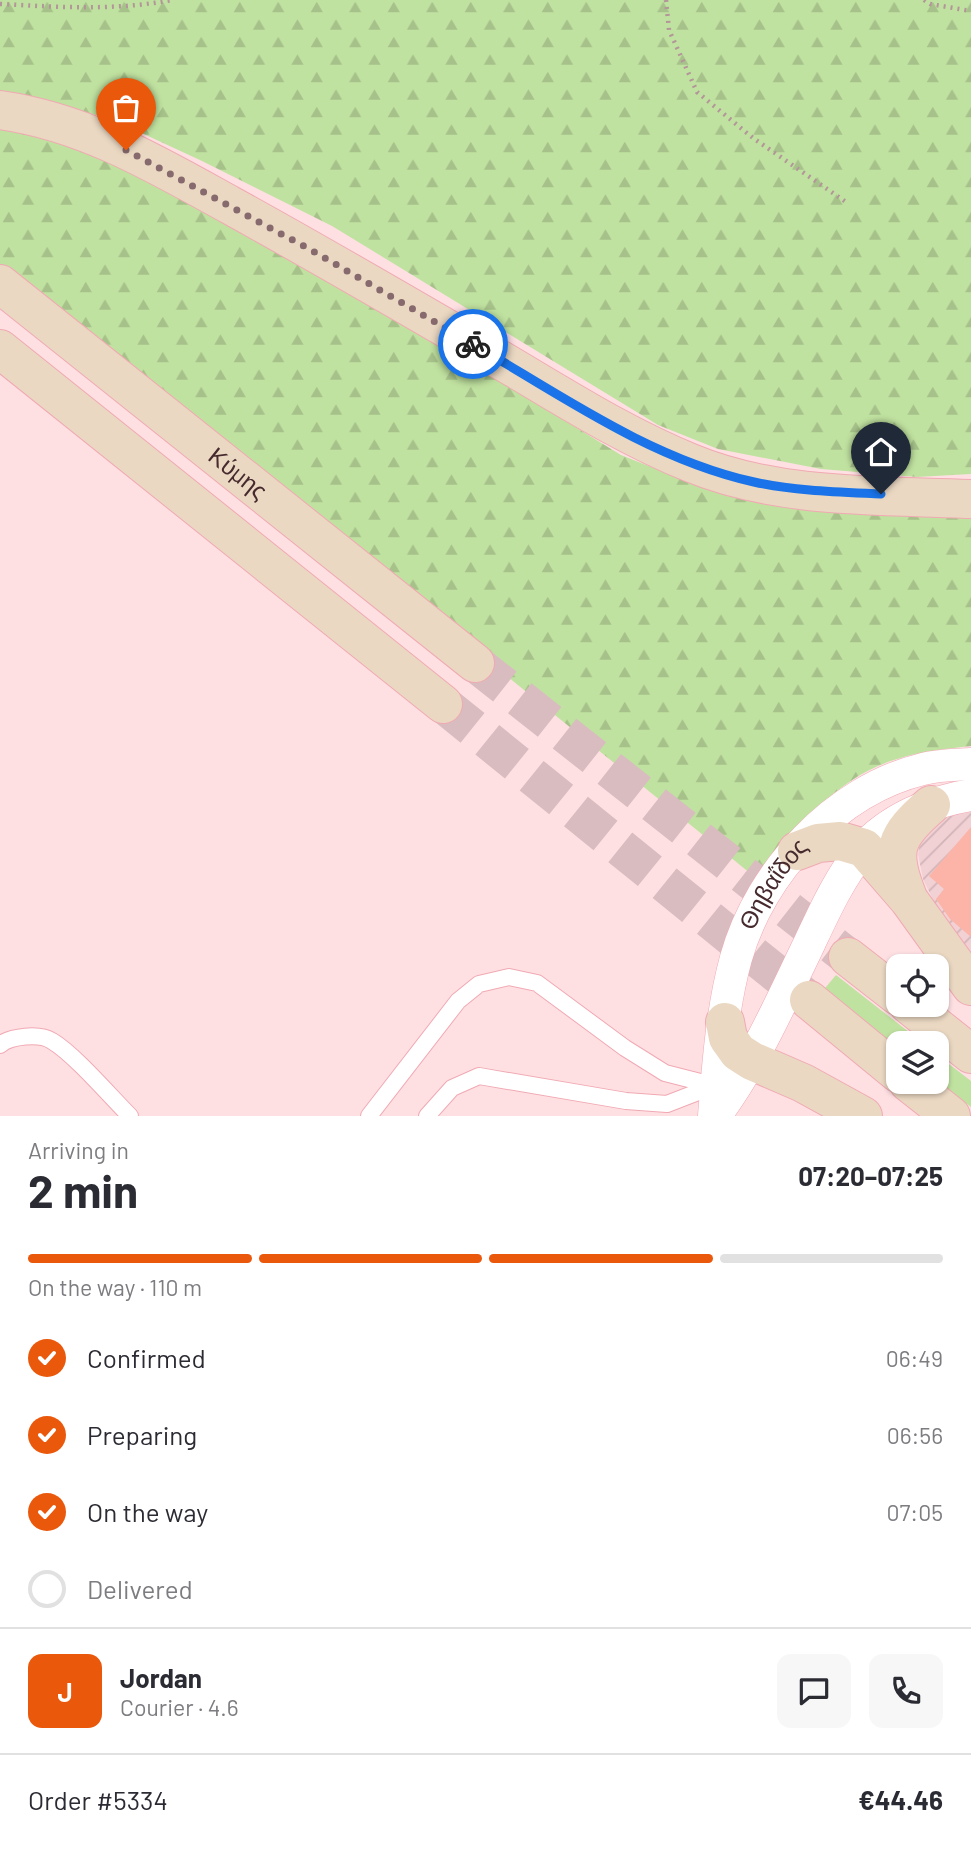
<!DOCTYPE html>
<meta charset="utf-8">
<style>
:root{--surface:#fff;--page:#f7f7f7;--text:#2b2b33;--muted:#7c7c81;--line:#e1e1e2;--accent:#ea580c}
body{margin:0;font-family:Barlow,sans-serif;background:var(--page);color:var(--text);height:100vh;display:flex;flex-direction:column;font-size:26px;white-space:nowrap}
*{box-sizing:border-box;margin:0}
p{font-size:23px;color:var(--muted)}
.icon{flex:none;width:38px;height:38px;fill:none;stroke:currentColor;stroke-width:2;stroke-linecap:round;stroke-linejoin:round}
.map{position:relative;height:1116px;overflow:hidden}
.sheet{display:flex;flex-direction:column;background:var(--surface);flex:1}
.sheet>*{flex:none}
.buttons{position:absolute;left:886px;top:954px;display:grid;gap:14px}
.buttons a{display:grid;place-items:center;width:63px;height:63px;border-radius:14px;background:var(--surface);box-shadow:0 2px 5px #0004;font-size:35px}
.pin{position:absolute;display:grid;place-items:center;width:60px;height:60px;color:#fff;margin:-72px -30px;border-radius:50% 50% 50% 0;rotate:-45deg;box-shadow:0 0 7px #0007}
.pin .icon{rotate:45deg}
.courier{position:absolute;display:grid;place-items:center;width:70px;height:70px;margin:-35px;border:5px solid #1a73e8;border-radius:50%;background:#fff;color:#222;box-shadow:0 2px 9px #0007}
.summary em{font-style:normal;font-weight:700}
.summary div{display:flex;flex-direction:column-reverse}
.summary{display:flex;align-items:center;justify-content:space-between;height:119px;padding:0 28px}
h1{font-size:46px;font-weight:700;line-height:52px}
.bar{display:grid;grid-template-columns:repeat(4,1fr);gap:10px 7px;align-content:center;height:84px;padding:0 28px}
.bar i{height:9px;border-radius:5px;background:var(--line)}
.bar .active{background:var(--accent)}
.bar p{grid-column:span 4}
.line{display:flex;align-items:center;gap:18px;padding:0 28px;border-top:2px solid var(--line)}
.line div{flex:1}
.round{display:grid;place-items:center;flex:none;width:74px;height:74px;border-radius:14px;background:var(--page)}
ol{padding:0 28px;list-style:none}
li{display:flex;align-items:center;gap:21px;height:77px}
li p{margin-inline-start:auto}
li .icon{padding:7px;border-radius:50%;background:var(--accent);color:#fff;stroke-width:4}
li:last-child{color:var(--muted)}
li i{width:38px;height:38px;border:4px solid var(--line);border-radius:50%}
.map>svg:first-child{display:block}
</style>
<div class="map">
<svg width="971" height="1116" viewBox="0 0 971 1116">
<defs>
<pattern id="industrial-furrows" width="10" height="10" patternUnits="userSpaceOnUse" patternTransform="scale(1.75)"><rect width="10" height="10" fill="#f2d1d5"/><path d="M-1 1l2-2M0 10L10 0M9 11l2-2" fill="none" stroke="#d1b4b7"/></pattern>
<pattern id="forest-firs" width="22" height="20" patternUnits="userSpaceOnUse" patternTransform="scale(1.75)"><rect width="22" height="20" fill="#c0e2a0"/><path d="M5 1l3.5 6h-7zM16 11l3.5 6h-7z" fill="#a6c28a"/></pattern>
</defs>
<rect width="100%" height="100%" fill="#fee0e3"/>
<path fill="url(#industrial-furrows)" d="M 971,749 L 971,956 L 938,910 L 923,879 L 918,854 L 921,836 Z"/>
<path fill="#c0e2a0" d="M 836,975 L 923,1043 L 898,1043 L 898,1051 L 821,993 Z
M 936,1054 L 971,1081 L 971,1107 L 936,1081 Z"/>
<path fill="url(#forest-firs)" d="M 0,0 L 971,0 L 971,474 L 917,477 L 821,469 L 718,449 L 658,425 L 332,226 L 202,161 L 109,118 L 0,92 Z
M 0,122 L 33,127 L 174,190 L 313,266 L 621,455 L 694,484 L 971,512 L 971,746 C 946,749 921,751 897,759 C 835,777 795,831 756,878 L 0,265 Z"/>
<path fill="#fbb4a7" d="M 971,827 L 971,937 L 950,919 L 936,899 L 944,889 L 929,876 Z"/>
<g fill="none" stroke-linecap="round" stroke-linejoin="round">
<path stroke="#d9bcbf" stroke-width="38" stroke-dasharray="38 19" stroke-linecap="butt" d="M 475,663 L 848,957
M 443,704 L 809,1000"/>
<g stroke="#f1a9b3" stroke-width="18">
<path id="lane" d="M 0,1045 C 10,1036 40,1033 52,1041 C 74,1054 110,1096 130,1116
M 369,1116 L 458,1001 L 479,984 L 509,977 L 537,983 L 625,1048 L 665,1073 L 720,1087
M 427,1116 L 452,1088 L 479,1076 L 626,1101 L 667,1104 L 716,1085"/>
</g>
<g stroke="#f1a9b3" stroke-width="33">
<g id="street">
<path id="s1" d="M 714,1116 C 718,1064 722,1009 736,958 C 760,872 836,790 923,769 C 938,765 956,765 971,764"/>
<path d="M 715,1116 C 755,1062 781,1002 810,942 C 825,910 840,877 863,849 C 889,819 932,801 971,795"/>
</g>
</g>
<g stroke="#f1a9b3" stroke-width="40">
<g id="secondary">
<path d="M 0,110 C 85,122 156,164 230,205 C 321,255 410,307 499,359 C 562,396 624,436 691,463 C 778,499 880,495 971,499"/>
<path id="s2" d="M 0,284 L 475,663"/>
<path d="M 0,349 L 443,704"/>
<path d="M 797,851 L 818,843 L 840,841 L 864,848 L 909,900 L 971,986"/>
<path d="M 907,895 C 889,850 895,836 931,805"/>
<path d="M 848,957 L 898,996"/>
<path d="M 809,1000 L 898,1073"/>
<path d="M 908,1004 L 971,1054"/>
<path d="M 725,1022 L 728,1038 L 738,1052 L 752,1061 L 803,1083 L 863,1116"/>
<path d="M 908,1082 L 951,1116"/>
</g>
</g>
<path stroke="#b39699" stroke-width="4.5" stroke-dasharray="2 5" stroke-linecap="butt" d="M 666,0 L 669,30 L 697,92 L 753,138 L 846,202
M 924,0 L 930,4 L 971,11
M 0,4 C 60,7 113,11 172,0"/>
<use href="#lane" stroke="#fff" stroke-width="16"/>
<use href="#street" stroke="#fff" stroke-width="32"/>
<use href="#secondary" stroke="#ead8c2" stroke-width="38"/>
</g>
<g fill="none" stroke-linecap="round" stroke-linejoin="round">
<path stroke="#866a6d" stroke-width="7" stroke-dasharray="0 12.6" d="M 126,150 L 311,250 L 473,344"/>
<path stroke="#1a73e8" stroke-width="9" d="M 473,344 C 562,396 651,459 754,482 C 795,491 839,492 881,494"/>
</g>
<g text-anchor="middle" stroke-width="7" stroke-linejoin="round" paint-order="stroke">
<g font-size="24" fill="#462a2e" stroke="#f5f5f5">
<text dy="8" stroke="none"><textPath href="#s2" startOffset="304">Κύμης</textPath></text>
<text dy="8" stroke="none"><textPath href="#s1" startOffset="243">Θηβαΐδος</textPath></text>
</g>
</g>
</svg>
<div class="buttons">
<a><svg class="icon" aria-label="locate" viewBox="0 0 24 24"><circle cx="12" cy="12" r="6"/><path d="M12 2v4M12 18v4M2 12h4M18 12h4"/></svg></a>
<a><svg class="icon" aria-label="layers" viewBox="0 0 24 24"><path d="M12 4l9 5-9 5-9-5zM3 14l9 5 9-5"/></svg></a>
</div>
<div class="pin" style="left:126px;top:150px;background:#ea580c"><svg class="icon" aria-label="bag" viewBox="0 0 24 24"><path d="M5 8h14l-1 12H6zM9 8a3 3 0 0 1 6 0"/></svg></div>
<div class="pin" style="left:881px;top:494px;background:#1f2937"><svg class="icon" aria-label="home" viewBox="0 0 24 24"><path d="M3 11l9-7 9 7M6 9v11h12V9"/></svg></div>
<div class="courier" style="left:473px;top:344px"><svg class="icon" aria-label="bike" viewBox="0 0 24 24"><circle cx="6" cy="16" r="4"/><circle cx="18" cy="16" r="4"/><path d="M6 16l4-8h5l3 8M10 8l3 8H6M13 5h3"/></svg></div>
</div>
<section class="sheet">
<div class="summary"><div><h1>2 min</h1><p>Arriving in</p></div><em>07:20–07:25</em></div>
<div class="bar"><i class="active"></i><i class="active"></i><i class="active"></i><i></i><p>On the way · 110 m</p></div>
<ol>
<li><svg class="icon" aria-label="check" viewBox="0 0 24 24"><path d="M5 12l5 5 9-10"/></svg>Confirmed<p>06:49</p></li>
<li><svg class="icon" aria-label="check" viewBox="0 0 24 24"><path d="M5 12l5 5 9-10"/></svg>Preparing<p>06:56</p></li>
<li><svg class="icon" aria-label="check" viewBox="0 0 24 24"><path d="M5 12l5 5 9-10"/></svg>On the way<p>07:05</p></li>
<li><i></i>Delivered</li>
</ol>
<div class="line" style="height:126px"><b class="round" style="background:var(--accent);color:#fff">J</b><div><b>Jordan</b><p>Courier · 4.6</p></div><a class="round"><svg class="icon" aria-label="chat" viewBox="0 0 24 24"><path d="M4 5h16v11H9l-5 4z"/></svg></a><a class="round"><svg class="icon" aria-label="phone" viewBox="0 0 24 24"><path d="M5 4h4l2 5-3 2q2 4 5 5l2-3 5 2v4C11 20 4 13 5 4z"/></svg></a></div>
<div class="line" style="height:91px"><div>Order #5334</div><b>€44.46</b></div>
</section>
